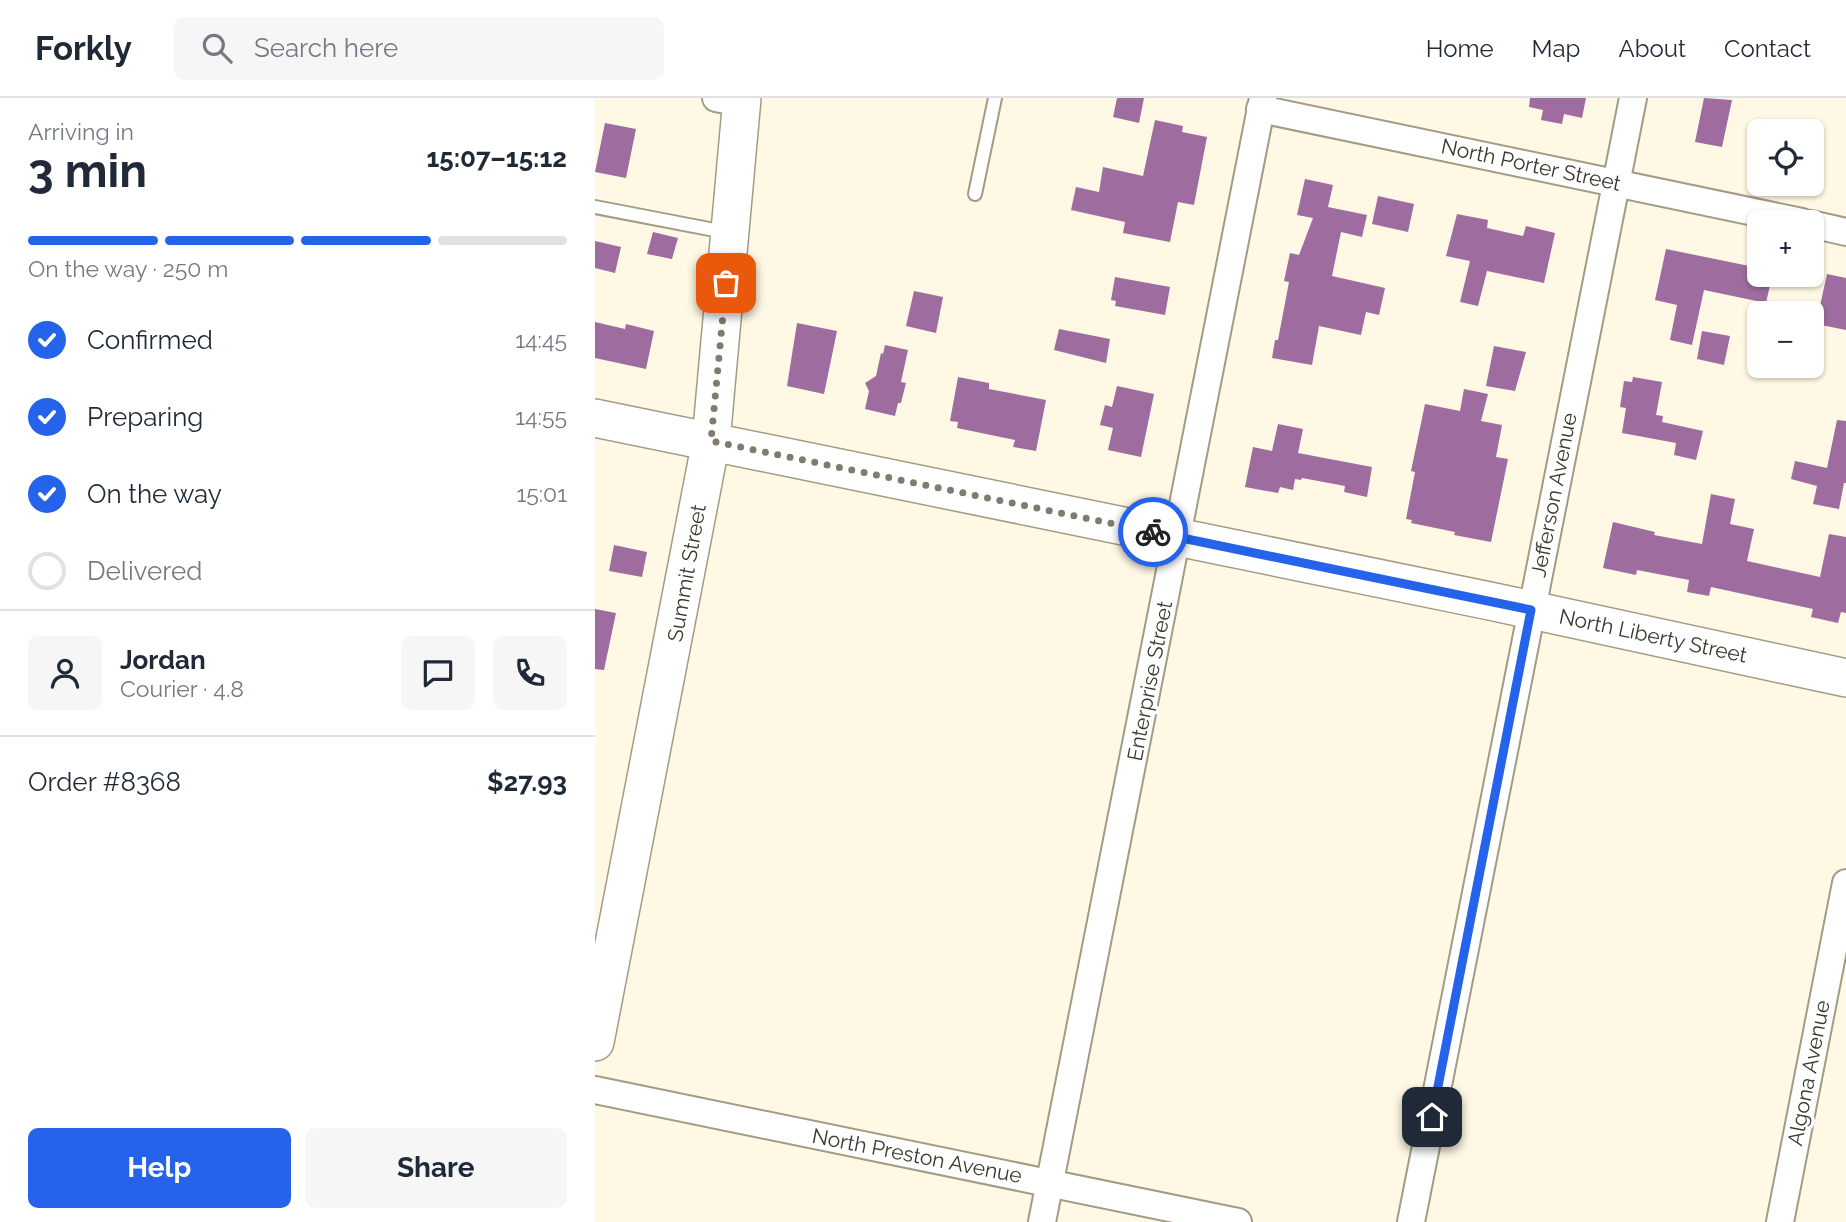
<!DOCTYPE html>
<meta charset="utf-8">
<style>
:root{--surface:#fff;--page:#f6f6f7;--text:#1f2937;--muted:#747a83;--line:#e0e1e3;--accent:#2563eb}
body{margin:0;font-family:Raleway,sans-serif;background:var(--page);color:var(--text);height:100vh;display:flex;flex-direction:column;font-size:26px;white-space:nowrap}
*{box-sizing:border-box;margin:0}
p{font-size:23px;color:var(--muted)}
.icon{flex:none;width:38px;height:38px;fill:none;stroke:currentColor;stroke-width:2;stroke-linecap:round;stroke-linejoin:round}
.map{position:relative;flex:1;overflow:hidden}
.panel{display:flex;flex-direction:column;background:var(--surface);width:595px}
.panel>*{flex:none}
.tools{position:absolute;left:1152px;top:21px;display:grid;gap:14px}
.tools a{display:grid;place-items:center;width:77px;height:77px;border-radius:10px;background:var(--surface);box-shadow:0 2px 5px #0004;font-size:35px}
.pin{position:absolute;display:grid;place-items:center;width:60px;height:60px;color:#fff;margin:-30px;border-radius:14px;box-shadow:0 4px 10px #0006}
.courier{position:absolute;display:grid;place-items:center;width:70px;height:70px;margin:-35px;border:5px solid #2563eb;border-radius:50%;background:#fff;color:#222;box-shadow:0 2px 9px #0007}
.head em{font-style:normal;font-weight:700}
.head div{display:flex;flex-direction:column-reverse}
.head{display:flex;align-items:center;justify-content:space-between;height:119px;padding:0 28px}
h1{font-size:46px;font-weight:700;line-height:52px}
.bar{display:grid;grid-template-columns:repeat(4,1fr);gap:10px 7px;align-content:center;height:84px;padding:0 28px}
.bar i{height:9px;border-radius:5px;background:var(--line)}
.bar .on{background:var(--accent)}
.bar p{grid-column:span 4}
.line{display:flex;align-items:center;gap:18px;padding:0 28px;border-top:2px solid var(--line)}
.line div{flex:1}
.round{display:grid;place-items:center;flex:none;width:74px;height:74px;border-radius:10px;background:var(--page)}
ol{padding:0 28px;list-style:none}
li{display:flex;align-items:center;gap:21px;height:77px}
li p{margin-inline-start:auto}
li .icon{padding:7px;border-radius:50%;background:var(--accent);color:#fff;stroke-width:4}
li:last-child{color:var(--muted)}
li i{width:38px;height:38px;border:4px solid var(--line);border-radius:50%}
.button{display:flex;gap:14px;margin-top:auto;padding:14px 28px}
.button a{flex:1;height:80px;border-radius:10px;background:var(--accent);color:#fff;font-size:28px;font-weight:700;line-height:80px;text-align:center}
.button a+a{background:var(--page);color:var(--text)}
header{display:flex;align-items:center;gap:42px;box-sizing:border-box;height:98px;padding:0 35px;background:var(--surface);border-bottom:2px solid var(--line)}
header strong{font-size:33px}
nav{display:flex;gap:38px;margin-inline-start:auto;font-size:24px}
.search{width:490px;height:63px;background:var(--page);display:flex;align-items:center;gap:18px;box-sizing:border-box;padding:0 24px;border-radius:10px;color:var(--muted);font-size:26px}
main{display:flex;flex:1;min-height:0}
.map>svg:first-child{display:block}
</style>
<header>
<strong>Forkly</strong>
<div class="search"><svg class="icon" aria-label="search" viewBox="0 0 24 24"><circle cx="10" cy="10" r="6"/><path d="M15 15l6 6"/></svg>Search here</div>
<nav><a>Home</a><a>Map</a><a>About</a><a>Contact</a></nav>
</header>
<main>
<section class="panel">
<div class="head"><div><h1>3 min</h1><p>Arriving in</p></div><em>15:07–15:12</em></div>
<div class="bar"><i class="on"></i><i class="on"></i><i class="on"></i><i></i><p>On the way · 250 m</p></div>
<ol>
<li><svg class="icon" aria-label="check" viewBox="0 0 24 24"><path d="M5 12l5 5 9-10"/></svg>Confirmed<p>14:45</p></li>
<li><svg class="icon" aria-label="check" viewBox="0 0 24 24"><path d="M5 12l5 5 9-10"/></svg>Preparing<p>14:55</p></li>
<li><svg class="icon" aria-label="check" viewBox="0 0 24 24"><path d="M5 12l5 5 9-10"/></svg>On the way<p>15:01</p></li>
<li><i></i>Delivered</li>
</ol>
<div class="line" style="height:126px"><a class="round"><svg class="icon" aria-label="person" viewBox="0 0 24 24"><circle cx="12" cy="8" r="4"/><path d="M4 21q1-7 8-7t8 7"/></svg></a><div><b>Jordan</b><p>Courier · 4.8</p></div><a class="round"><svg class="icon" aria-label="chat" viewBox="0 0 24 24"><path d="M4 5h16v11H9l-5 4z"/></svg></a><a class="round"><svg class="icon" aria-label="phone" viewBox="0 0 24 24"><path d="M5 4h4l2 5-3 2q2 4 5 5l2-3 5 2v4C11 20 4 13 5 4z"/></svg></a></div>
<div class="line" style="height:91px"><div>Order #8368</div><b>$27.93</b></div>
<div class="button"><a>Help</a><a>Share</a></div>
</section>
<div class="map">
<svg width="1251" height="1124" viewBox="0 0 1251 1124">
<rect width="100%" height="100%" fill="#fff8e4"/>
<path fill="#9e6c9f" d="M 522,0 L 549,0 L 544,25 L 518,19 Z
M 935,0 L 991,0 L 987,20 L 969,16 L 967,26 L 946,22 L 948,12 L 934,9 Z
M 1109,0 L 1137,2 L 1127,49 L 1100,44 Z
M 560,22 L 588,28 L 587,34 L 612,39 L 599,107 L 583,104 L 575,144 L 528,135 L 530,124 L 476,112 L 481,89 L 504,94 L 508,69 L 548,78 Z
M 10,25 L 41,31 L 31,80 L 0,74 Z
M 710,81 L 738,87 L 733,109 L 772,117 L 767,139 L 746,134 L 737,178 L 790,190 L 784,217 L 771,214 L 766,237 L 724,228 L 717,267 L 677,260 L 680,242 L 683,242 L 694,184 L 689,183 L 695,155 L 704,157 L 718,120 L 702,117 Z
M 783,98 L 819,106 L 813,134 L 777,126 Z
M 862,116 L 893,122 L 892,130 L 928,138 L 931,128 L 960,135 L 949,185 L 892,173 L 883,208 L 865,204 L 875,163 L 851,158 Z
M 58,134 L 83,140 L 77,161 L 52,156 Z
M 0,143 L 26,149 L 20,175 L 0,170 Z
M 1071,151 L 1164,170 L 1164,177 L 1177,178 L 1171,205 L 1109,192 L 1097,247 L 1075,242 L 1082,207 L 1060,202 Z
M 1232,176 L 1251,180 L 1251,232 L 1221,226 Z
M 520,179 L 575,189 L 570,217 L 520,208 L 521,203 L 516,202 Z
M 319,193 L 348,199 L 341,235 L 311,228 Z
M 0,224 L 30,231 L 31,226 L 59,233 L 51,271 L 0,260 Z
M 202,225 L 242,233 L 229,296 L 192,288 Z
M 464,231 L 515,241 L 511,265 L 459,252 Z
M 1107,233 L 1135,238 L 1129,267 L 1102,261 Z
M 290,247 L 313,252 L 306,284 L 311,285 L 306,305 L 303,305 L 300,318 L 270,311 L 274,293 L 270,285 L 281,278 L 286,255 L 288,256 Z
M 899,248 L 931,254 L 920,293 L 891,288 Z
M 363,279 L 394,285 L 394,291 L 451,302 L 441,353 L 418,349 L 420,342 L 362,330 L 363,324 L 355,323 Z
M 1038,279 L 1067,284 L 1061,317 L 1068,318 L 1067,324 L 1108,333 L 1101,362 L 1079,357 L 1081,345 L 1027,335 L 1031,310 L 1025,309 L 1029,283 L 1037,284 Z
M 522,288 L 559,296 L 546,359 L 513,352 L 518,330 L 505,327 L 510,307 L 517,309 Z
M 869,291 L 893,296 L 886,323 L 907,327 L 901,359 L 913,361 L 896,444 L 859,437 L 860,434 L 816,425 L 817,422 L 811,421 L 820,374 L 816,373 L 830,306 L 865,313 Z
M 1242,322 L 1251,323 L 1251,385 L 1249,385 L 1244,411 L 1218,406 L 1222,388 L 1196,381 L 1200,363 L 1232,370 Z
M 683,326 L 708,331 L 703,355 L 777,369 L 772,399 L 749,394 L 750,388 L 707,380 L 706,382 L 700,381 L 698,392 L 685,389 L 683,395 L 650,389 L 658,349 L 677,353 Z
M 1116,396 L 1140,401 L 1135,426 L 1159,431 L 1152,463 L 1225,479 L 1234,436 L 1251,439 L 1251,515 L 1246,514 L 1243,525 L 1216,519 L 1218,511 L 1116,489 L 1114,498 L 1092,494 L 1094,482 L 1042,472 L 1041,477 L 1008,470 L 1018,424 L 1060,434 L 1059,437 L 1107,446 Z
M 19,447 L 52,454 L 47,479 L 14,473 Z
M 0,511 L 21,515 L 9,572 L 0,571 Z"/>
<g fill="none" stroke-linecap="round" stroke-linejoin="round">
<g stroke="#a39c84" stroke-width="16">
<path id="lane" d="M 380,96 L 400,0
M 0,109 L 130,134"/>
</g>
<g stroke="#a39c84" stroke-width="30">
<path id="street" d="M 121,0 L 146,5
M 665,11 L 1207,124
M 1216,126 L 1251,134
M 0,992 L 643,1124
M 447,1124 L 668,0
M 816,1124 L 1038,0
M 1185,1124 L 1251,785"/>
</g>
<g stroke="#a39c84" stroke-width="40">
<path id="secondary" d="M 0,320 L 895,503 L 1251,580
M 0,944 L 116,343 L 147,0"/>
</g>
<use href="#lane" stroke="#fff" stroke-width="12"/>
<use href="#street" stroke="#fff" stroke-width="26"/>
<use href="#secondary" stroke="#fff" stroke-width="37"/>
</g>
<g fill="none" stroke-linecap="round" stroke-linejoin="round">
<path stroke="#807b6e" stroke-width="7" stroke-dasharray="0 12.6" d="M 131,185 L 116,343 L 558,434"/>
<path stroke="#2563eb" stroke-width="9" d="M 558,434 L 936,512 L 837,1019"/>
</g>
<g text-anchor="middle" stroke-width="7" stroke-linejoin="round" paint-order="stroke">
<g font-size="21" fill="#3b382e" stroke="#fff">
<text transform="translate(936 67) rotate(12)" y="7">North Porter Street</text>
<text transform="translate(959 397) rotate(-79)" y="7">Jefferson Avenue</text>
<text transform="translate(92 475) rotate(-80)" y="7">Summit Street</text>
<text transform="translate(1058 538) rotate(12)" y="7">North Liberty Street</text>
<text transform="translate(555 583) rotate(-79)" y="7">Enterprise Street</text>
<text transform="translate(1214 975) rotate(-79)" y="7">Algona Avenue</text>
<text transform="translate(322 1058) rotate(11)" y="7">North Preston Avenue</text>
</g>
</g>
</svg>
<div class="tools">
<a><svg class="icon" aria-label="locate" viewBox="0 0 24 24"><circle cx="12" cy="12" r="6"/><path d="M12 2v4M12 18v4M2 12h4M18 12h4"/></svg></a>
<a>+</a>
<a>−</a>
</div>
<div class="pin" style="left:131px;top:185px;background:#ea580c"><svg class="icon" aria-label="bag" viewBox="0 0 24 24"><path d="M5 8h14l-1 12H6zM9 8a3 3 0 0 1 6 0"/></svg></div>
<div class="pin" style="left:837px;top:1019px;background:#1f2937"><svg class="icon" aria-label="home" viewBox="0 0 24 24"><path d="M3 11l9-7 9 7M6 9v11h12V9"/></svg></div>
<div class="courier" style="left:558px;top:434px"><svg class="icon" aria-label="bike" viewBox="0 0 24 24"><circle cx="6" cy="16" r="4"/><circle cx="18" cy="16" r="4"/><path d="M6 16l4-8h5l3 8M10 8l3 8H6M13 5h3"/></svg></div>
</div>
</main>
